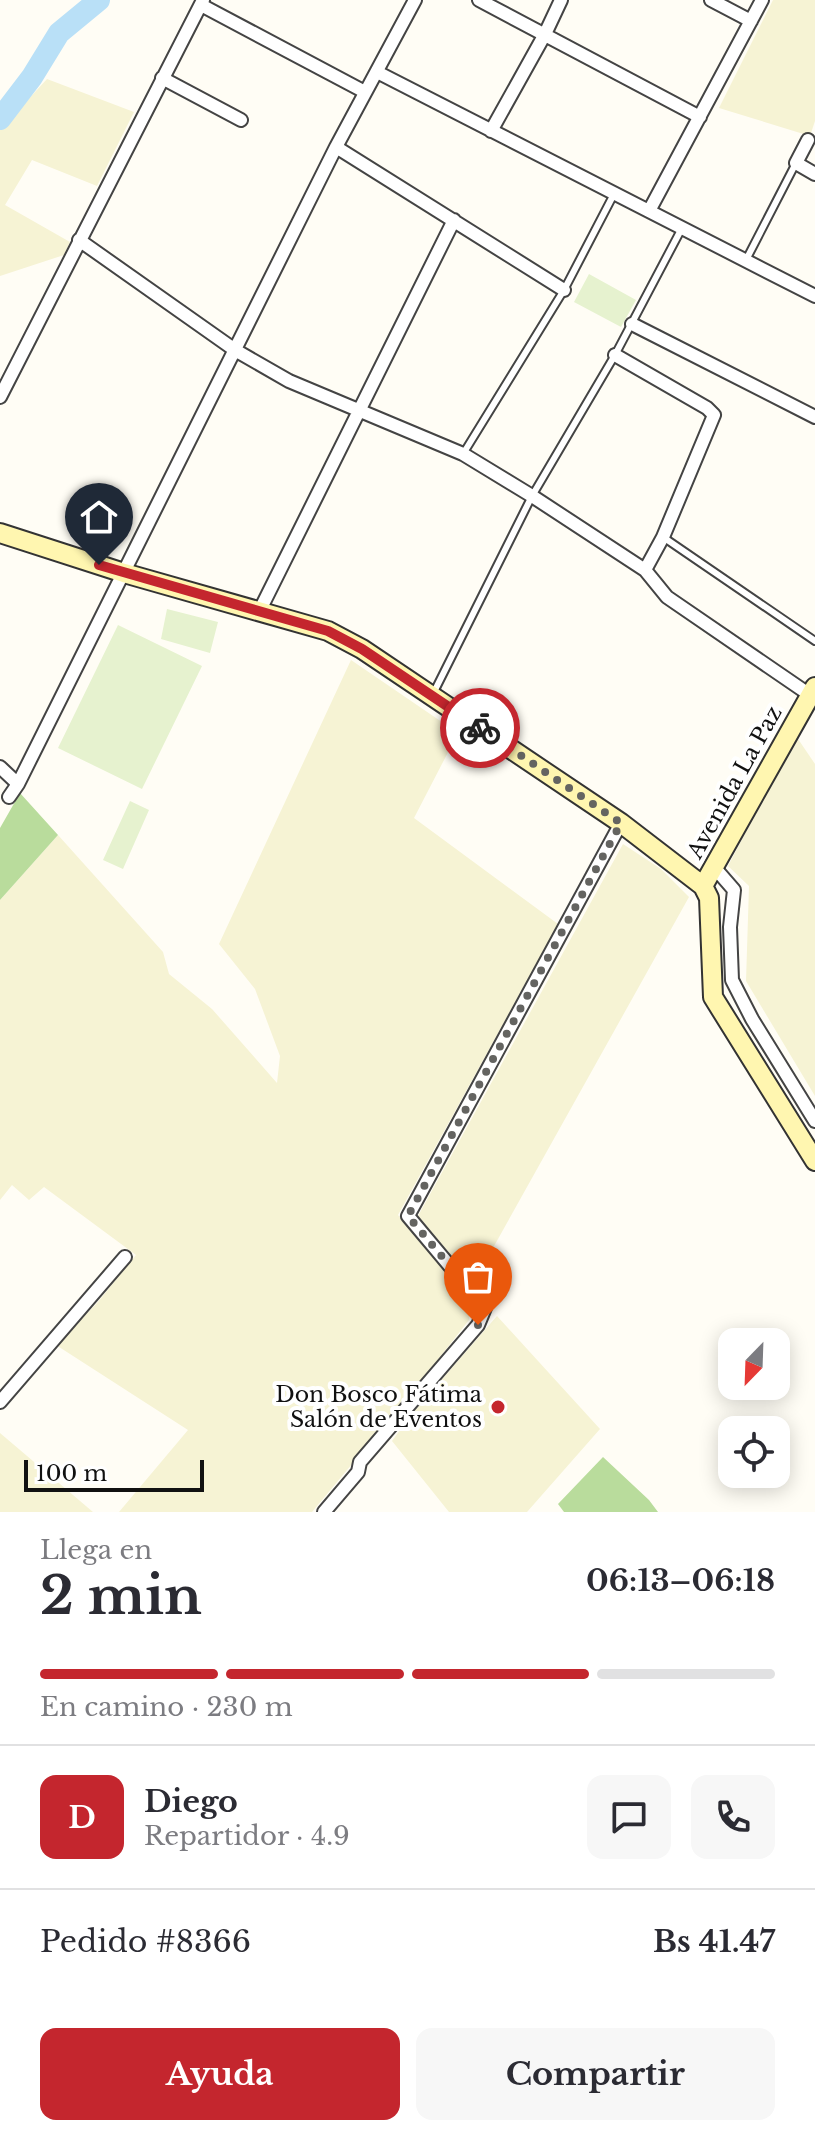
<!DOCTYPE html>
<html lang="es">
<meta charset="utf-8">
<style>
:root{--surface:#fff;--page:#f7f7f7;--text:#2b2b33;--muted:#7c7c81;--line:#e1e1e2;--accent:#c4262e}
body{margin:0;font-family:"Libre Baskerville",serif;background:var(--page);color:var(--text);height:100vh;display:flex;flex-direction:column;font-size:30px;white-space:nowrap}
*{box-sizing:border-box;margin:0}
p{font-size:26px;color:var(--muted)}
.icon{flex:none;width:44px;height:44px;fill:none;stroke:currentColor;stroke-width:2;stroke-linecap:round;stroke-linejoin:round}
.map{position:relative;height:1512px;overflow:hidden}
.panel{display:flex;flex-direction:column;background:var(--surface);flex:1}
.panel>*{flex:none}
.needle{width:52px;rotate:203deg}
.controls{position:absolute;left:718px;top:1328px;display:grid;gap:16px}
.controls a{display:grid;place-items:center;width:72px;height:72px;border-radius:16px;background:var(--surface);box-shadow:0 4px 20px #0003;font-size:40px}
.scale{position:absolute;left:24px;bottom:20px;width:180px;box-sizing:border-box;padding-left:8px;border:4px solid #111;border-top:0;font-size:22px;line-height:28px;white-space:nowrap;color:#111;-webkit-text-stroke:6px #fff;paint-order:stroke}
.pin{position:absolute;display:grid;place-items:center;width:68px;height:68px;color:#fff;margin:-82px -34px;border-radius:50% 50% 50% 0;rotate:-45deg;box-shadow:0 0 8px #0007}
.pin .icon{rotate:45deg}
.courier{position:absolute;display:grid;place-items:center;width:80px;height:80px;margin:-40px;border:6px solid #c4262e;border-radius:50%;background:#fff;color:#222;box-shadow:0 2px 10px #0007}
.head em{font-style:normal;font-weight:700}
.head div{display:flex;flex-direction:column-reverse}
.head{display:flex;align-items:center;justify-content:space-between;height:136px;padding:0 40px}
h1{font-size:52px;font-weight:700;line-height:60px}
.bar{display:grid;grid-template-columns:repeat(4,1fr);gap:12px 8px;align-content:center;height:96px;padding:0 40px}
.bar i{height:10px;border-radius:6px;background:var(--line)}
.bar .on{background:var(--accent)}
.bar p{grid-column:span 4}
.line{display:flex;align-items:center;gap:20px;padding:0 40px;border-top:2px solid var(--line)}
.line div{flex:1}
.round{display:grid;place-items:center;flex:none;width:84px;height:84px;border-radius:16px;background:var(--page)}
.primary-button{display:flex;gap:16px;margin-top:auto;padding:16px 40px}
.primary-button a{flex:1;height:92px;border-radius:16px;background:var(--accent);color:#fff;font-size:32px;font-weight:700;line-height:92px;text-align:center}
.primary-button a+a{background:var(--page);color:var(--text)}
.map>svg:first-child{display:block}
</style>
<div class="map">
<svg width="815" height="1512" viewBox="0 0 815 1512">
<rect width="100%" height="100%" fill="#fffdf5"/>
<path fill="#f6f3d4" d="M 773,0 L 815,0 L 815,121 L 810,136 L 719,108 Z
M 47,79 L 134,112 L 97,186 L 32,160 L 5,205 L 70,242 L 64,255 L 0,276 L 0,130 Z
M 351,660 L 458,733 L 414,818 L 558,924 L 398,1215 L 454,1282 L 470,1307 L 469,1320 L 418,1385 L 312,1512 L 119,1512 L 188,1430 L 56,1345 L 97,1303 L 136,1255 L 44,1187 L 29,1200 L 12,1185 L 0,1200 L 0,900 L 58,835 L 163,952 L 169,974 L 212,1009 L 277,1083 L 280,1056 L 255,989 L 219,944 Z
M 796,736 L 815,764 L 815,1096 L 746,981 L 749,886 L 728,866 Z
M 623,844 L 661,869 L 689,897 L 474,1282 L 418,1216 Z
M 497,1316 L 600,1429 L 527,1512 L 449,1512 L 392,1441 L 411,1415 Z
M 0,1433 L 93,1512 L 0,1512 Z"/>
<path fill="#b9dc9c" d="M 20,793 L 58,835 L 0,900 L 0,828 Z
M 603,1457 L 649,1500 L 658,1512 L 564,1512 L 558,1504 Z"/>
<path fill="#e6f2cf" d="M 589,274 L 636,300 L 621,327 L 574,302 Z
M 167,609 L 218,622 L 210,653 L 161,639 Z
M 118,625 L 202,666 L 142,789 L 58,748 Z
M 130,801 L 149,810 L 123,869 L 103,860 Z"/>
<g fill="none" stroke-linecap="round" stroke-linejoin="round">
<path stroke="#b9e0f7" stroke-width="22" d="M 0,119 L 32,77 L 59,33 L 99,0"/>
<g stroke="#444" stroke-width="10">
<path id="service" d="M 746,260 L 796,163
M 463,454 L 564,290 L 614,194
M 663,537 L 815,641
M 434,692 L 532,496 L 615,355 L 682,228"/>
</g>
<g stroke="#444" stroke-width="16">
<path id="minor" d="M 479,0 L 700,117
M 711,0 L 751,21
M 201,5 L 365,92
M 377,72 L 815,296
M 162,78 L 241,120
M 491,131 L 545,34 L 561,0
M 808,140 L 796,163 L 815,174
M 336,147 L 564,290
M 649,211 L 762,0
M 79,240 L 235,350 L 289,381 L 463,454 L 532,496 L 645,570 L 667,597 L 810,695
M 632,324 L 815,417
M 615,355 L 707,408 L 714,415 L 663,537 L 645,570
M 0,397 L 203,0
M 259,612 L 454,220
M 0,767 L 18,784
M 9,797 L 18,784 L 336,147 L 415,0
M 714,867 L 734,890 L 730,927 L 732,980 L 752,1019 L 815,1121
M 0,1402 L 125,1257
M 324,1512 L 358,1472 L 360,1462 L 478,1325 L 485,1308 L 408,1216 L 621,823"/>
</g>
<g stroke="#333" stroke-width="22">
<path id="secondary" d="M 0,533 L 124,573 L 328,631 L 362,649 L 621,823 L 703,886 L 709,898 L 713,997 L 815,1161
M 703,886 L 815,687"/>
</g>
<use href="#service" stroke="#fff" stroke-width="6"/>
<use href="#minor" stroke="#fff" stroke-width="12"/>
<use href="#secondary" stroke="#fff6b0" stroke-width="18"/>
</g>
<g fill="none" stroke-linecap="round" stroke-linejoin="round">
<path stroke="#646461" stroke-width="8" stroke-dasharray="0 14.4" d="M 478,1325 L 485,1308 L 408,1216 L 621,823 L 480,728"/>
<path stroke="#c4262e" stroke-width="10" d="M 99,565 L 328,631 L 362,649 L 480,728"/>
</g>
<circle fill="#c4262e" stroke="#fff" stroke-width="3" cx="498" cy="1407" r="8"/>
<g text-anchor="middle" stroke-width="8" stroke-linejoin="round" paint-order="stroke">
<g font-size="22" fill="#111" stroke="#fff">
<text transform="translate(734 782) rotate(-61)" y="8">Avenida La Paz</text>
</g>
<g font-size="22" fill="#111" stroke="#fff" text-anchor="end">
<text x="482" y="1402">Don Bosco Fátima<tspan x="482" dy="25">Salón de Eventos</tspan></text>
</g>
</g>
</svg>
<div class="controls">
<a><svg class="needle" viewBox="-14 -14 28 28"><path d="M0-13l5 13h-10z" fill="#e53935"/><path d="M0 13l5-13h-10z" fill="#7c7c81"/></svg></a>
<a><svg class="icon" aria-label="locate" viewBox="0 0 24 24"><circle cx="12" cy="12" r="6"/><path d="M12 2v4M12 18v4M2 12h4M18 12h4"/></svg></a>
</div>
<div class="scale">100 m</div>
<div class="pin" style="left:478px;top:1325px;background:#ea580c"><svg class="icon" aria-label="bag" viewBox="0 0 24 24"><path d="M5 8h14l-1 12H6zM9 8a3 3 0 0 1 6 0"/></svg></div>
<div class="pin" style="left:99px;top:565px;background:#1f2937"><svg class="icon" aria-label="home" viewBox="0 0 24 24"><path d="M3 11l9-7 9 7M6 9v11h12V9"/></svg></div>
<div class="courier" style="left:480px;top:728px"><svg class="icon" aria-label="bike" viewBox="0 0 24 24"><circle cx="6" cy="16" r="4"/><circle cx="18" cy="16" r="4"/><path d="M6 16l4-8h5l3 8M10 8l3 8H6M13 5h3"/></svg></div>
</div>
<section class="panel">
<div class="head"><div><h1>2 min</h1><p>Llega en</p></div><em>06:13–06:18</em></div>
<div class="bar"><i class="on"></i><i class="on"></i><i class="on"></i><i></i><p>En camino · 230 m</p></div>
<div class="line" style="height:144px"><b class="round" style="background:var(--accent);color:#fff">D</b><div><b>Diego</b><p>Repartidor · 4.9</p></div><a class="round"><svg class="icon" aria-label="chat" viewBox="0 0 24 24"><path d="M4 5h16v11H9l-5 4z"/></svg></a><a class="round"><svg class="icon" aria-label="phone" viewBox="0 0 24 24"><path d="M5 4h4l2 5-3 2q2 4 5 5l2-3 5 2v4C11 20 4 13 5 4z"/></svg></a></div>
<div class="line" style="height:104px"><div>Pedido #8366</div><b>Bs 41.47</b></div>
<div class="primary-button"><a>Ayuda</a><a>Compartir</a></div>
</section>
